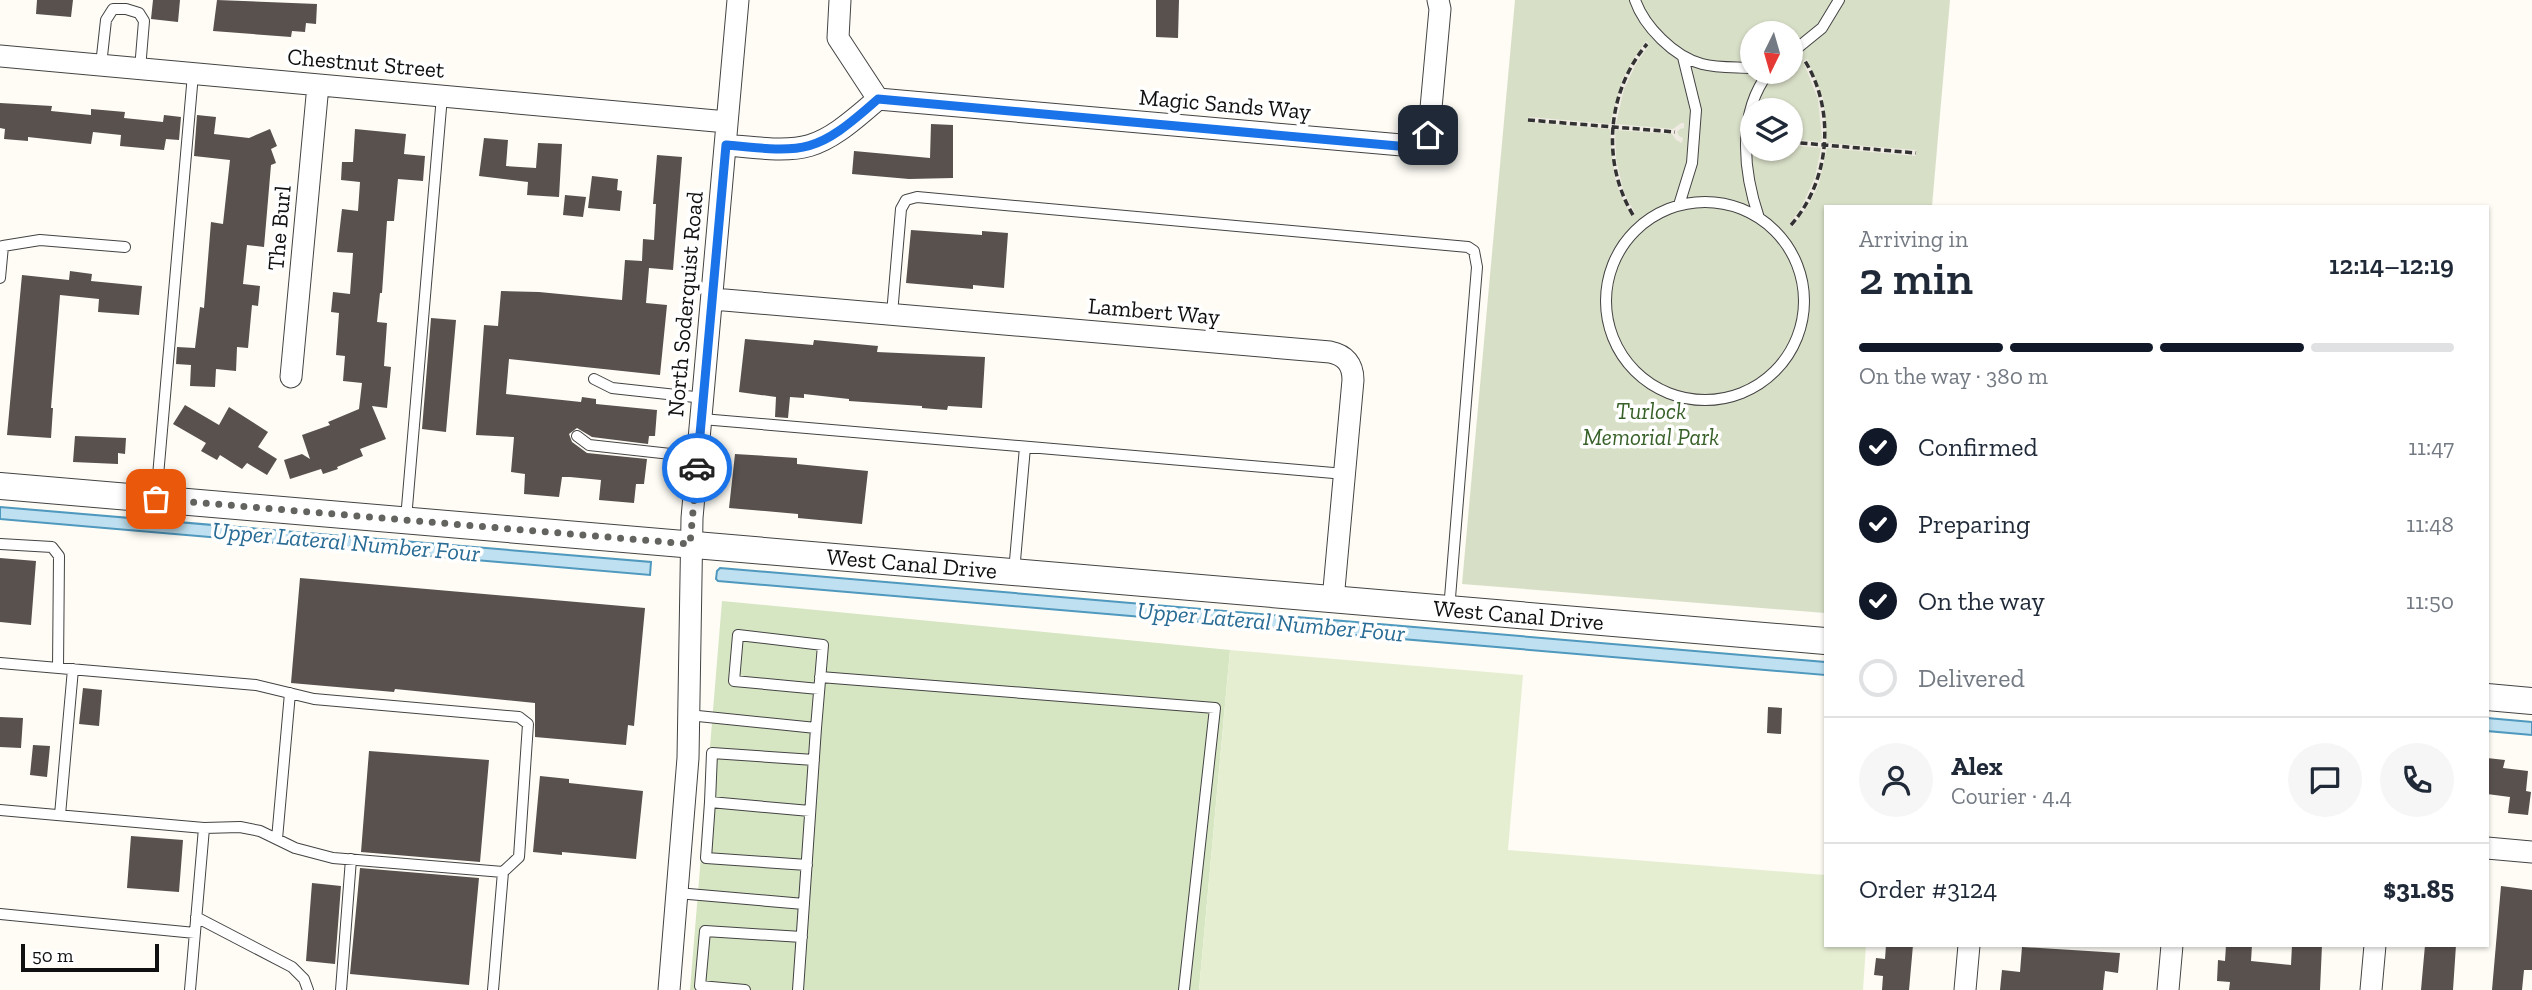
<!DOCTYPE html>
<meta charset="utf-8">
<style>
:root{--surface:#fff;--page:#f6f6f7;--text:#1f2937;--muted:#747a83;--line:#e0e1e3;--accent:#111827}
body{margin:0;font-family:"Zilla Slab",serif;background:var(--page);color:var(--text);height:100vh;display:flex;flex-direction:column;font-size:26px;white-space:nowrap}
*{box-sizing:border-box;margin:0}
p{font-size:23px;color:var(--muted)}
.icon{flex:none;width:38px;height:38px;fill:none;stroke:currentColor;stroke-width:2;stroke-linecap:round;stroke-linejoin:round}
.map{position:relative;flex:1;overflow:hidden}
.panel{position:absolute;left:1824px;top:205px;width:665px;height:742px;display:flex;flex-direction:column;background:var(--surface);border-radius:0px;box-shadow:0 2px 5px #0004}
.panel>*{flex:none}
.needle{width:46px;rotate:185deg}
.controls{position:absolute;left:1740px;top:21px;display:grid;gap:14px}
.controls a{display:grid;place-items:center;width:63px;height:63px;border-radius:50%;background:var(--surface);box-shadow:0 2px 5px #0004;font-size:35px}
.scale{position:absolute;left:21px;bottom:18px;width:138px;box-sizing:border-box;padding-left:7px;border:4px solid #101010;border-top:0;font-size:19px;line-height:24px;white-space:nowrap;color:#101010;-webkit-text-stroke:5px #fff;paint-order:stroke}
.pin{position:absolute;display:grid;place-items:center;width:60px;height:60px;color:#fff;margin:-30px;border-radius:14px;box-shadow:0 4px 10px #0006}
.courier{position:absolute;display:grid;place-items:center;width:70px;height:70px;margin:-35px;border:5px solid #1a73e8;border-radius:50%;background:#fff;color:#222;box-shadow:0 2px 9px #0007}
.summary em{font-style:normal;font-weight:600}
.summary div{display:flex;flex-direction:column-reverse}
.summary{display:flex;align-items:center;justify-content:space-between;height:119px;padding:0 35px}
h1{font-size:46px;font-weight:600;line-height:52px}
.bar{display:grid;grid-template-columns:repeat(4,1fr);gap:10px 7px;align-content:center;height:84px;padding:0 35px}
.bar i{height:9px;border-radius:5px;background:var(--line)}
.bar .active{background:var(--accent)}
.bar p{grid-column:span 4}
.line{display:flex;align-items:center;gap:18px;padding:0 35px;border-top:2px solid var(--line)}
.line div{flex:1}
.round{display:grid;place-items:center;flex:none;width:74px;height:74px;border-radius:37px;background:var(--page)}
ol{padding:0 35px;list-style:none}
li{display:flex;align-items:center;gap:21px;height:77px}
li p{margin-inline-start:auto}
li .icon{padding:7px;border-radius:50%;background:var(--accent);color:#fff;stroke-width:4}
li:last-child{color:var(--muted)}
li i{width:38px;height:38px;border:4px solid var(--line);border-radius:50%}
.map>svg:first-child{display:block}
</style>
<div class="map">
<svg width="2532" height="990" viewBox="0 0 2532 990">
<rect width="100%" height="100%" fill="#fefcf5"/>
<path fill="#d6e5c2" d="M 722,601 L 1230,650 L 1199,990 L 690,990 Z"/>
<path fill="#d8dfc7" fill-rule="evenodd" d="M 1515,0 L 1950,0 L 1932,206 L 1825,206 L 1825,613 L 1462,584 ZM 1752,33 L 1790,33 L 1790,72 L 1752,72 ZM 1752,110 L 1790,110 L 1790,149 L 1752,149 Z"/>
<path fill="#e6eed2" d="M 1230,650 L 1523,675 L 1508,850 L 1825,875 L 1825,945 L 1866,945 L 1863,990 L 1199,990 Z"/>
<path fill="#efebe3" d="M 1646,41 L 1649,45 L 1636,64 L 1624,89 L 1616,124 L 1673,129 L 1681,123 L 1684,123 L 1684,128 L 1680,129 L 1677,132 L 1679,136 L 1683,138 L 1682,143 L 1676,140 L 1672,134 L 1615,130 L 1616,159 L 1624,193 L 1635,213 L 1632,216 L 1620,194 L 1614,174 L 1610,129 L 1528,122 L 1529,117 L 1610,124 L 1622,80 L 1636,55 Z
M 1807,59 L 1823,98 L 1827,143 L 1916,150 L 1916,156 L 1827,148 L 1819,184 L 1809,204 L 1793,227 L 1789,224 L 1801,208 L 1815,177 L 1821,148 L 1790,145 L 1790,139 L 1821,142 L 1822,138 L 1818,99 L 1803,61 Z"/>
<path fill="#bfe0f0" stroke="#4f98be" stroke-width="2" d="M 0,507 L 651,562 L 650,575 L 0,519 Z
M 720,568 L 1825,662 L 1825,675 L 718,581 L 716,579 L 717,571 Z
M 2487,718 L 2532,722 L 2532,735 L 2487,731 Z"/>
<path fill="#58514e" d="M 37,0 L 73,0 L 71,17 L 36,14 Z
M 153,0 L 180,0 L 178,22 L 151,19 Z
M 217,0 L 317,4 L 316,24 L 306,23 L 305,32 L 292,31 L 291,37 L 213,31 Z
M 1156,0 L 1179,0 L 1178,38 L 1156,37 Z
M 0,103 L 52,106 L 51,111 L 91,115 L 91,109 L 125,112 L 124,118 L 163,122 L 164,115 L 181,117 L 179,140 L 166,139 L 164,150 L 120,146 L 121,135 L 93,132 L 91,144 L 28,137 L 28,141 L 4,139 L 5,129 L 0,128 Z
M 197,115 L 216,117 L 214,134 L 249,138 L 270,129 L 277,146 L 271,149 L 276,163 L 271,165 L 264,247 L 247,245 L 243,284 L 260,286 L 258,306 L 252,305 L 248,348 L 237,347 L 236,371 L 216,369 L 215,387 L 190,386 L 191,365 L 176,364 L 177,347 L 195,348 L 200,307 L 204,308 L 211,222 L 223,224 L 230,160 L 194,156 Z
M 931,124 L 953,125 L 953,178 L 909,179 L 852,174 L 854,151 L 930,158 Z
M 355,129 L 406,134 L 404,154 L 425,156 L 423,181 L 398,179 L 394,221 L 387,221 L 382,293 L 380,293 L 377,322 L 387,323 L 384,366 L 391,367 L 387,408 L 372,406 L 386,439 L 360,449 L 363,456 L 337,467 L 338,469 L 323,474 L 321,469 L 290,479 L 284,460 L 302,454 L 310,459 L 302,435 L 330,425 L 328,422 L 359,409 L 362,383 L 343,381 L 345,356 L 336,355 L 339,313 L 331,312 L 333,292 L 350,294 L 353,253 L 337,252 L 342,209 L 358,211 L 360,182 L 341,180 L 342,162 L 353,162 Z
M 484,138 L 508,140 L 506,166 L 536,168 L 538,143 L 562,144 L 559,197 L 527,195 L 528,182 L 479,176 Z
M 657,155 L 682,157 L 673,270 L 649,268 L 646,303 L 667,305 L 660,375 L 509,359 L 506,394 L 581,402 L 582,397 L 596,399 L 596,404 L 657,410 L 655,436 L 649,436 L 648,444 L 592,437 L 577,428 L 569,434 L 572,442 L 587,453 L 647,459 L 644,484 L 636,484 L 634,503 L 599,500 L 601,480 L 570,477 L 562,477 L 559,497 L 524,494 L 525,474 L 511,472 L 514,437 L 476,435 L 484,325 L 498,326 L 501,291 L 539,292 L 622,300 L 625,260 L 642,261 L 643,239 L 654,240 L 656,204 L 653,204 Z
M 592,176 L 618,179 L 617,190 L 622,191 L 620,211 L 588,208 Z
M 565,195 L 586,197 L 583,217 L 563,215 Z
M 911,230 L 982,235 L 982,231 L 1008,233 L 1004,288 L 973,285 L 973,289 L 906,283 Z
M 70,271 L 92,274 L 91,281 L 142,286 L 139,315 L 98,312 L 99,299 L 60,295 L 51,408 L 53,408 L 51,438 L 7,435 L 22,275 L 69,280 Z
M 431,318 L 456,320 L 446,432 L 422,429 Z
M 745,339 L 813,345 L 814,340 L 878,346 L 877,352 L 985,357 L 982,408 L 948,406 L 947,410 L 922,408 L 922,406 L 849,401 L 849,399 L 804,394 L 804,398 L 790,397 L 788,418 L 775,417 L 776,397 L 739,392 Z
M 185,405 L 219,425 L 229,407 L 268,432 L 258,447 L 277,459 L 267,475 L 247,463 L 242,469 L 220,455 L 217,460 L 201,451 L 206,443 L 173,424 Z
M 75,436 L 126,438 L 125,454 L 118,453 L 118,464 L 73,462 Z
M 735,454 L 797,458 L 797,464 L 868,471 L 862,524 L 798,518 L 798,514 L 729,508 Z
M 0,558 L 36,561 L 31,625 L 0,622 Z
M 300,578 L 645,608 L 634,726 L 628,725 L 626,745 L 535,737 L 535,703 L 395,689 L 394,692 L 291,683 Z
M 83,688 L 102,690 L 99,726 L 79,724 Z
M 1768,707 L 1782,708 L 1781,734 L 1767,733 Z
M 0,717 L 23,718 L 21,748 L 0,747 Z
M 33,745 L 50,746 L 47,777 L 30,775 Z
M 369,751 L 489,760 L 480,862 L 361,852 Z
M 2487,758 L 2505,760 L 2503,768 L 2528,771 L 2526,791 L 2531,792 L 2528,815 L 2508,813 L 2510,797 L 2487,794 Z
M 540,776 L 569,779 L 569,783 L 643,791 L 636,859 L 562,852 L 562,855 L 533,852 Z
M 131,836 L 183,840 L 179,892 L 127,888 Z
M 360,868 L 479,878 L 469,985 L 350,974 Z
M 312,883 L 341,886 L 335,964 L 306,961 Z
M 2501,886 L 2532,890 L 2532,970 L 2524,970 L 2522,990 L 2492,990 Z
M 1886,945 L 1913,945 L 1909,990 L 1882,990 L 1883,976 L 1874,975 L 1876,958 L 1885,959 Z
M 2226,945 L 2252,945 L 2251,961 L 2291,965 L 2292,945 L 2322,945 L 2320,990 L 2229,990 L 2230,982 L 2217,981 L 2218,960 L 2225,961 Z
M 2425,945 L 2456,945 L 2453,990 L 2421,990 Z
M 2022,947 L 2120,953 L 2118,973 L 2105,971 L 2103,990 L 2000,990 L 2002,970 L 2020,972 Z"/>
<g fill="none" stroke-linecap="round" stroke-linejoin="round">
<g stroke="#434343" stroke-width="12">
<path id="service" d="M 1635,0 C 1644,26 1674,57 1702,64 C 1717,68 1735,67 1752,68
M 1790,54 L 1822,28 L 1839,0
M 101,65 L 106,20 L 113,9 L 126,9 L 139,13 L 144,21 L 140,69
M1606 301a99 99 0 1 1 198 0a99 99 0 1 1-198 0Z
M 1679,205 L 1692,163 L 1696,110 L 1683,57
M 1759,218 C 1743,171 1737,113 1769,72
M 0,278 L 3,246 L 40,240 L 125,247
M 892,314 L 901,209 L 906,200 L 917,197 L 1468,247 L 1474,251 L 1477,267 L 1449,610
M 594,379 L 612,388 L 704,398
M 702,419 L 1345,474
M 577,436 L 589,445 L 698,457
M 156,499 L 193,74
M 406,519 L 442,96
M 0,544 L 52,547 L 59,556 L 58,668
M 1014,572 L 1025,447
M 0,663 L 256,685 L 314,699 L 519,717 L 528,724 L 519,857 L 503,872
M 820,677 L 1215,708 L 1184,990
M 688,715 L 816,728 L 798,990
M 816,728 L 823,645 L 738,635 L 734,681 L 819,689
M 710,802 L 712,753 L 814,760
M 0,810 L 204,828 L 190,990
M 60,815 L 73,669
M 204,828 L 240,827 L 260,831 L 295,848 L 333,858 L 503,872 L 493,990
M 277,839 L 290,693
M 807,865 L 706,858 L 710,802 L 810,811
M 677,893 L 804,904
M 0,914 L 195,933
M 196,917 L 292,967 L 304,979 L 308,990
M 341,990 L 351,859
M 745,990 L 700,986 L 705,931 L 802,937"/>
</g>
<g stroke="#434343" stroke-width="23">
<path id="minor" d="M 840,0 L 838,38 L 878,99
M 0,56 L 727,122
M 726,145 C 808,153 815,154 878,99 L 1413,146 L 1422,142 L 1429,130 L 1440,9 L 1438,0
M 713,299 L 1330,352 C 1345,355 1353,364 1353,380 L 1333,600
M 291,377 L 318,85
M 2487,848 L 2532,852
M 669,990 L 688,758 L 692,518 L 738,0
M 1965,990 L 1969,945
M 2168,990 L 2172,945
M 2371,990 L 2375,945"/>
</g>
<g stroke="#434343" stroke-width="28">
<g id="tertiary">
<path id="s1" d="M 0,486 L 1825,641"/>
<path d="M 2487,697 L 2532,701"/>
</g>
</g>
<path stroke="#323232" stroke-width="3.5" stroke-dasharray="7 3.5" stroke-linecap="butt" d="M 1528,120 L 1675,132
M 1790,142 L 1916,153
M 1633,215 C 1601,162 1607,91 1647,44
M 1791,225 C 1830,181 1836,111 1805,61"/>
<use href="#service" stroke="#fff" stroke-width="10"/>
<use href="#minor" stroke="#fff" stroke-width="21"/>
<use href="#tertiary" stroke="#fff" stroke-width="26"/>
</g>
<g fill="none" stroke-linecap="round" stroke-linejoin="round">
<path stroke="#636360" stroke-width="7" stroke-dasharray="0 12.6" d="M 156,499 L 690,544 L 697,468"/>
<path stroke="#1a73e8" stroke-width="9" d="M 697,468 L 726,145 C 807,153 816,154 878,99 L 1409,147 L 1422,142 L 1428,135"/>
</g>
<g text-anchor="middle" stroke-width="7" stroke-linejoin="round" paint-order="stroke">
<g font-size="23" fill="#101010" stroke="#fff">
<text transform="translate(366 63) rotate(5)" y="8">Chestnut Street</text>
<text transform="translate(1225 104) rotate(5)" y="8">Magic Sands Way</text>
<text transform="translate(279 228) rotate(-85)" y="8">The Burl</text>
<text transform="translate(685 304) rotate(-85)" y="8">North Soderquist Road</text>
<text transform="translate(1154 311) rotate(5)" y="8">Lambert Way</text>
<text dy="8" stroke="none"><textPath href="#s1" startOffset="915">West Canal Drive</textPath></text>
<text dy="8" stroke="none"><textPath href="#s1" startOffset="1524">West Canal Drive</textPath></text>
</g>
<g font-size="23" font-style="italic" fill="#376128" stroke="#fff">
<text x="1651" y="419">Turlock<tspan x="1651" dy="26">Memorial Park</tspan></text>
</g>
<g font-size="24" font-style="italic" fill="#286b94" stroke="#fff">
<text transform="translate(346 542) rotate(5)" y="8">Upper Lateral Number Four</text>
<text transform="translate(1271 622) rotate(5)" y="8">Upper Lateral Number Four</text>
</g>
</g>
</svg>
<div class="controls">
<a><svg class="needle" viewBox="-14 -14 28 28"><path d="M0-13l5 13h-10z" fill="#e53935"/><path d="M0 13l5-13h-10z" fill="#747a83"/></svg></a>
<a><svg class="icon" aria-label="layers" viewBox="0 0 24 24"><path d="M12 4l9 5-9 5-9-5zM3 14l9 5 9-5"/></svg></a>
</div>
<div class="scale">50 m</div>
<div class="pin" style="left:156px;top:499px;background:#ea580c"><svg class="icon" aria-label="bag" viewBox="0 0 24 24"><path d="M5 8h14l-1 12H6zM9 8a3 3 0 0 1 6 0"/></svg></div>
<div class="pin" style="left:1428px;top:135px;background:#1f2937"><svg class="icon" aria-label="home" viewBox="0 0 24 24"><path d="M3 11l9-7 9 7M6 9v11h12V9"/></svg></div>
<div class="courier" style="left:697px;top:468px"><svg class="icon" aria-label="car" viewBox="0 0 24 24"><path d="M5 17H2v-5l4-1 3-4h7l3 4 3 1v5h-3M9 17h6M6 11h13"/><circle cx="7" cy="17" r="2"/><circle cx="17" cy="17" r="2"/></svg></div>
<section class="panel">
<div class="summary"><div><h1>2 min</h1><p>Arriving in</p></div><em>12:14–12:19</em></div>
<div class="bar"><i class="active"></i><i class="active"></i><i class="active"></i><i></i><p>On the way · 380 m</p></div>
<ol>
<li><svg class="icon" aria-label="check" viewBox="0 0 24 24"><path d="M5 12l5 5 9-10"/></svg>Confirmed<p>11:47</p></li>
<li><svg class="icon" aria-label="check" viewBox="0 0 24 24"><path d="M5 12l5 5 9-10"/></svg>Preparing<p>11:48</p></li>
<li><svg class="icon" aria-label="check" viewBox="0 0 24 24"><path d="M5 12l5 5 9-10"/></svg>On the way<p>11:50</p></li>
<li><i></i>Delivered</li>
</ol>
<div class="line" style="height:126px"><a class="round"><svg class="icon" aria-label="person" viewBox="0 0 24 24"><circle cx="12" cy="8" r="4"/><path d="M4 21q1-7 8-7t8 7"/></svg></a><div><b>Alex</b><p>Courier · 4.4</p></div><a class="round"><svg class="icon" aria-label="chat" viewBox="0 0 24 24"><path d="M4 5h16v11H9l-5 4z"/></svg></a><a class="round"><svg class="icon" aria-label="phone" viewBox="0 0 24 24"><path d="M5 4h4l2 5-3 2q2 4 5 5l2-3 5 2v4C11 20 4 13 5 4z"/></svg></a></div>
<div class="line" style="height:91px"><div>Order #3124</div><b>$31.85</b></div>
</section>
</div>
